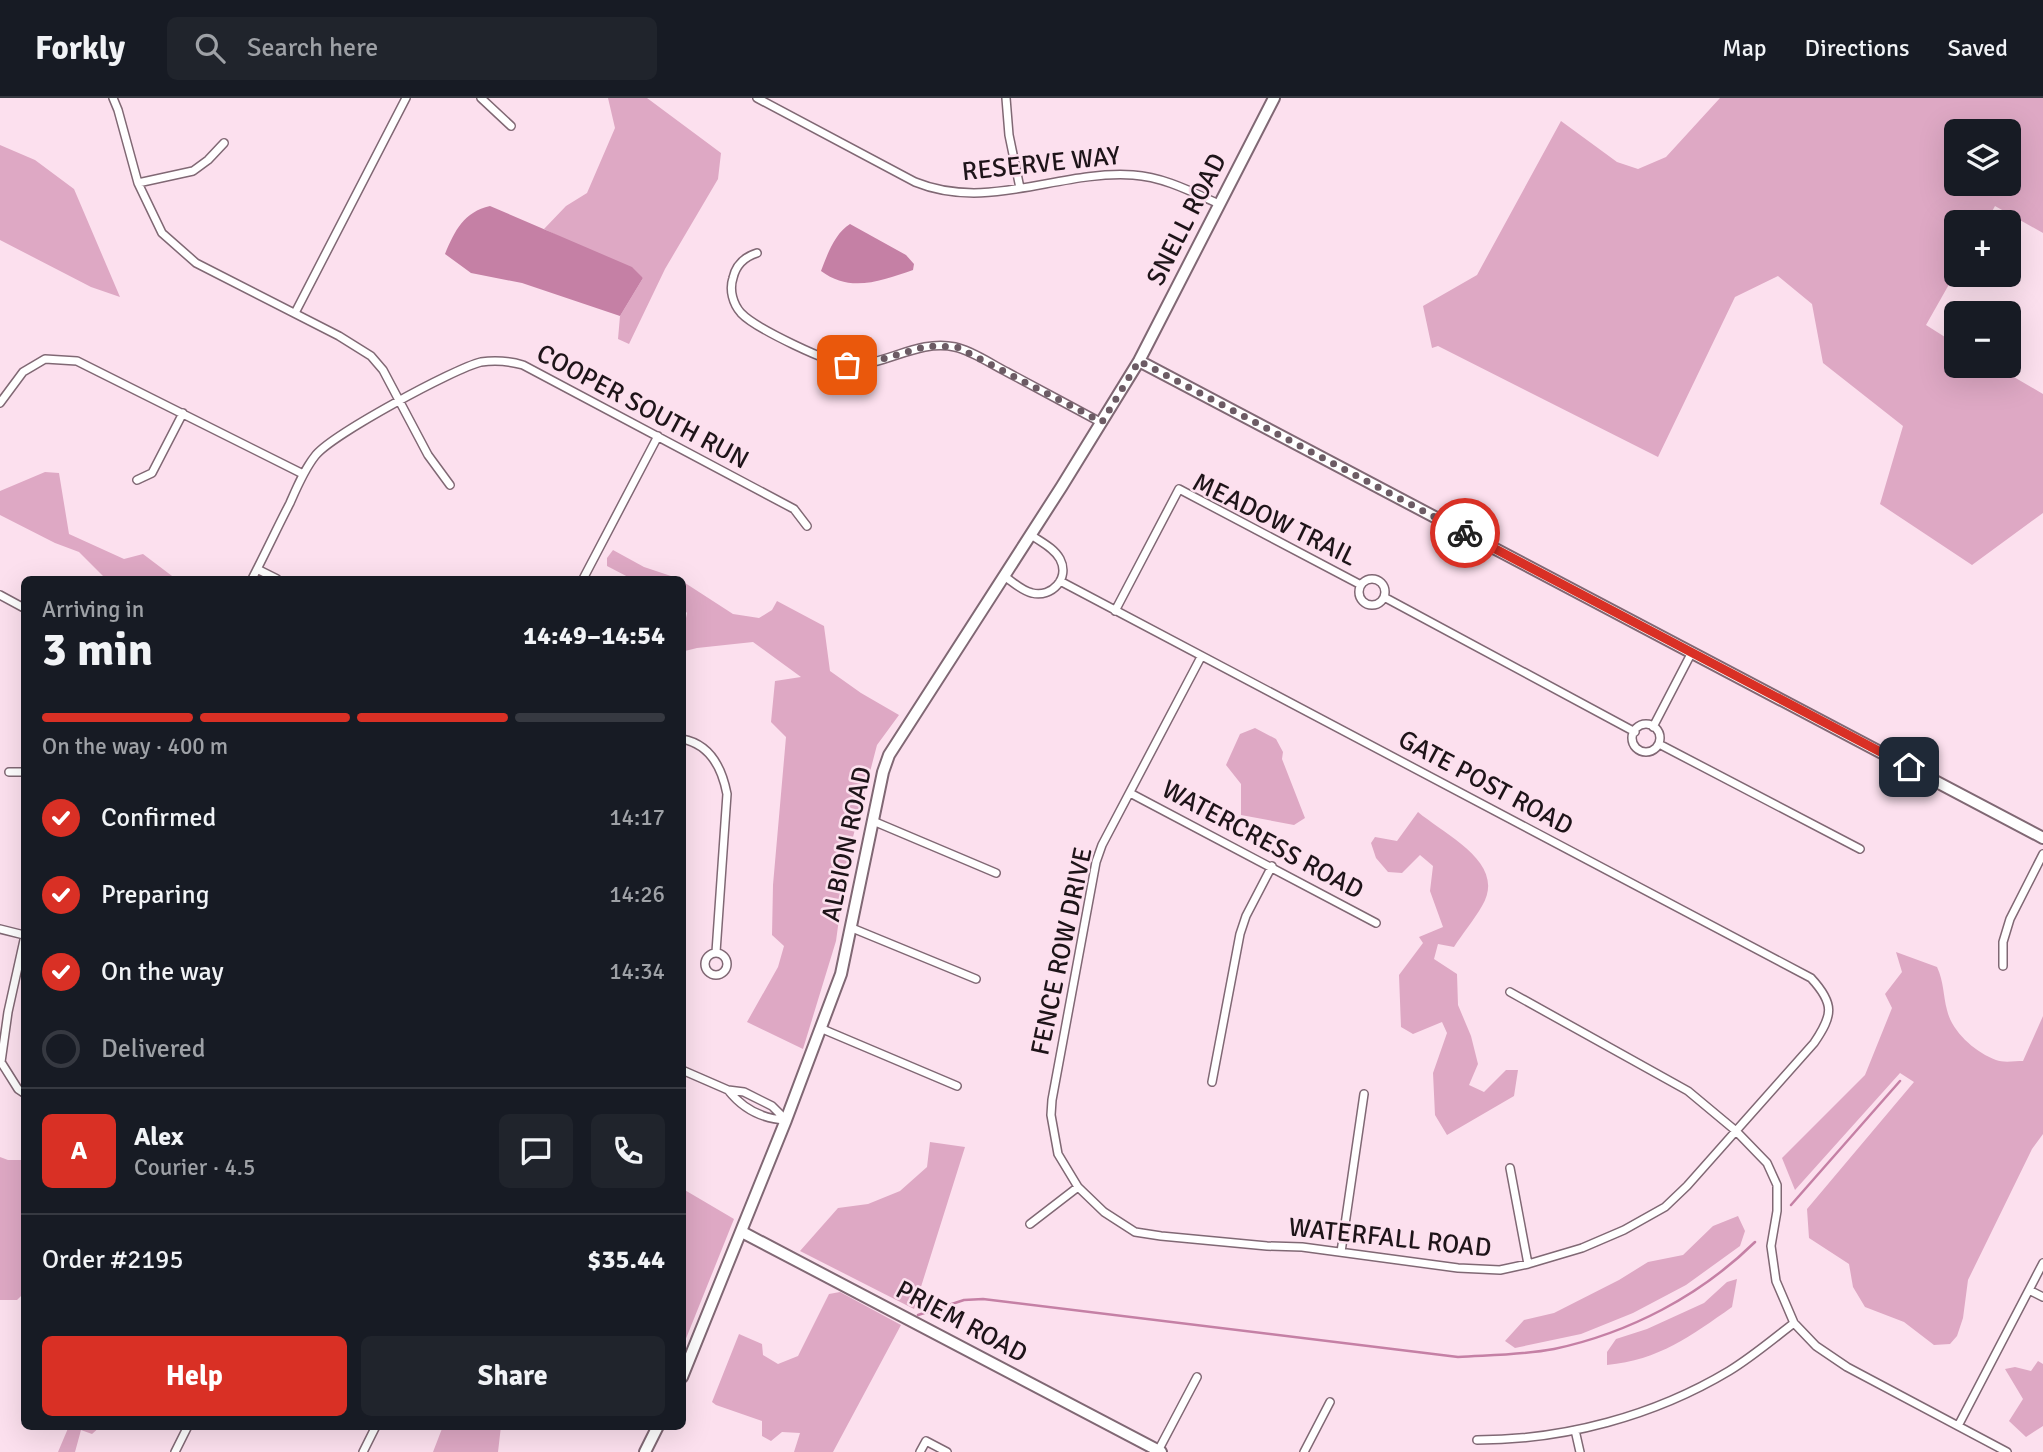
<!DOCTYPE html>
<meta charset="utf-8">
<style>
:root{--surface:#171b24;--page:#20242c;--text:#f1f3f6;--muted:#9ea1a6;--line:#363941;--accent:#d93025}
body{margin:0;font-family:Signika,sans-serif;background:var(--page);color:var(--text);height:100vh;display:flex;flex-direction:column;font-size:26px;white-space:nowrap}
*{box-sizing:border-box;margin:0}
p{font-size:23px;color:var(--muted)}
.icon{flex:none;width:38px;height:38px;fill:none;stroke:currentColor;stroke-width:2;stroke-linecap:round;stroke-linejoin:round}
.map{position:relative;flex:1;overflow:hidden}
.details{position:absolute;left:21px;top:478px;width:665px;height:854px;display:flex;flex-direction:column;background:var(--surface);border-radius:10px;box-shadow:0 7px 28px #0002}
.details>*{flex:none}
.controls{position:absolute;left:1944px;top:21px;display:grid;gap:14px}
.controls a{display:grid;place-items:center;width:77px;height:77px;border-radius:10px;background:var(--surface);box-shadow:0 7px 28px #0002;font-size:35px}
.pin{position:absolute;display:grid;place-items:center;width:60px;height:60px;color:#fff;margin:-30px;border-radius:14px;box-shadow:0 4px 10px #0006}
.courier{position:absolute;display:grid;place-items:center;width:70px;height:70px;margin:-35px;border:5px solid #d93025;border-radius:50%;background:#fff;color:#222;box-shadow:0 2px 9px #0007}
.headline em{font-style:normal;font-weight:700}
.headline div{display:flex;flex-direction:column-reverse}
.headline{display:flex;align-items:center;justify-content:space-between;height:119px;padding:0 21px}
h1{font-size:46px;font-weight:700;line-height:52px}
.bar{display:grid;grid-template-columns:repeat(4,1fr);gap:10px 7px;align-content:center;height:84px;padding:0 21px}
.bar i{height:9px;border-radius:5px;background:var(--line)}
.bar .selected{background:var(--accent)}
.bar p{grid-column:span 4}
.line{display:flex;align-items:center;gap:18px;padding:0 21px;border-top:2px solid var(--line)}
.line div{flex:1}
.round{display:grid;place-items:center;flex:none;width:74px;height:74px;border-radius:10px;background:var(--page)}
ol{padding:0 21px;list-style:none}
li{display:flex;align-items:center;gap:21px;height:77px}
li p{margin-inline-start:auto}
li .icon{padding:7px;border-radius:50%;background:var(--accent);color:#fff;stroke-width:4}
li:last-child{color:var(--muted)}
li i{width:38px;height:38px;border:4px solid var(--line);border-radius:50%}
.cta{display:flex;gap:14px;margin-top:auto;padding:14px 21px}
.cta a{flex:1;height:80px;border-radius:10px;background:var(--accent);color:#fff;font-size:28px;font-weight:700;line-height:80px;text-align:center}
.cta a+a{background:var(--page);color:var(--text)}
header{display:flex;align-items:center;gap:42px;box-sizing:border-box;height:98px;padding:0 35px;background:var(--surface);border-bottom:2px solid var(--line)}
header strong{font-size:33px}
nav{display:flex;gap:38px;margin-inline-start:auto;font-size:24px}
.search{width:490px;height:63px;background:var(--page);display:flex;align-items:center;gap:18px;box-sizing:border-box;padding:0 24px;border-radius:10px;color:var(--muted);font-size:26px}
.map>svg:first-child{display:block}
</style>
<header>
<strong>Forkly</strong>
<div class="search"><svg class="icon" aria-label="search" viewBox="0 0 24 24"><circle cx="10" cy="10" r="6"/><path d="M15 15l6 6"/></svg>Search here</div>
<nav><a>Map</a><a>Directions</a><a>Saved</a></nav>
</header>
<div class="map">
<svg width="2043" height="1354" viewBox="0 0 2043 1354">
<rect width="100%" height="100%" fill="#fce0ee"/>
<path fill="#dea8c4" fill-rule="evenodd" d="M 608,0 L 647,0 L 721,55 L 718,81 L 665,171 L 629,246 L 618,241 L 620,218 L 643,180 L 544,131 L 566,108 L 587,95 L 615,30 Z
M 1720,0 L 2043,0 L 2043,135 L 1995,108 L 1986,124 L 1956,124 L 1956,174 L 1926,227 L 1956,246 L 1956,268 L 1995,268 L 2043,296 L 2043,415 L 1972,467 L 1880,406 L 1903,328 L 1823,265 L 1812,206 L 1778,178 L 1735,199 L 1658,359 L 1438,248 L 1432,250 L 1423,208 L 1477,177 L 1561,23 L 1617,64 L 1638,71 L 1666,59 ZM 1956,33 L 2009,33 L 2009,86 L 1956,86 Z
M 0,47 L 35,62 L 74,91 L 120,199 L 91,189 L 0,142 Z
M 45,374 L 59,375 L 69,436 L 124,461 L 143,456 L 176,481 L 106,481 L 79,454 L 55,445 L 0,417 L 0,393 Z
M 613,452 L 644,469 L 680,481 L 632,481 L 607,468 L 607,460 Z
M 682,483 L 733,516 L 759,520 L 772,512 L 777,503 L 824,528 L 830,573 L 861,595 L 899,617 L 877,647 L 847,762 L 836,843 L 803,951 L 747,924 L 778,869 L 784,848 L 772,837 L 773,787 L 786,639 L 771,624 L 775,583 L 801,579 L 753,544 L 697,550 L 685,553 C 678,541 685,528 687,515 L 683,510 Z
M 1255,630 L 1276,641 L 1283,654 L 1282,661 L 1305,720 L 1294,727 L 1241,717 L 1241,686 L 1226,667 L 1240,636 Z
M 1418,714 C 1445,737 1508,765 1482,808 C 1474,822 1463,835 1454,849 L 1438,846 L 1434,861 L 1457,876 L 1458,907 L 1471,938 L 1478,966 L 1469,987 L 1484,994 L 1506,972 L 1518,972 L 1514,998 L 1447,1037 L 1435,1017 L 1433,975 L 1447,935 L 1442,924 L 1413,936 L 1401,929 L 1399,877 L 1423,845 L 1419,839 L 1443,829 L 1430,793 L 1433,768 L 1420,757 L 1402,775 L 1388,774 L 1376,760 L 1371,745 L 1375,739 L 1397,743 Z
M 1896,854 L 1937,869 C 1944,884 1943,897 1947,912 C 1952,934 1975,954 1996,962 C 2003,965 2015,963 2023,963 L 2043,918 L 2043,1036 L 2032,1051 L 1968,1182 L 1963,1220 L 1957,1238 L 1950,1246 L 1934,1247 L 1904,1224 L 1865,1209 L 1853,1189 L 1849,1166 L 1809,1140 L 1807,1111 L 1914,984 L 1900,975 L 1795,1092 L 1782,1060 L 1865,977 L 1892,910 L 1885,896 L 1902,874 Z
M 930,1044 L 965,1049 L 914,1211 L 800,1153 L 838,1110 L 868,1106 L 900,1093 L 927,1069 Z
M 0,1059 L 8,1062 L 24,1062 L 24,1195 L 17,1202 L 0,1202 Z
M 683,1091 L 734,1121 L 683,1248 Z
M 1738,1118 L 1745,1133 L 1740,1148 L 1686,1187 L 1633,1215 L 1581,1236 L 1515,1250 L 1505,1243 L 1524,1222 L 1554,1215 L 1619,1182 L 1648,1164 L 1683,1157 L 1713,1128 Z
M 1737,1181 L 1732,1209 C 1691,1238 1659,1262 1607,1267 L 1607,1254 L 1616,1241 L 1647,1231 L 1704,1205 L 1727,1184 Z
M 840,1194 L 901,1227 L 833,1354 L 794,1354 L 800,1335 L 782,1334 L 771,1343 L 762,1338 L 762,1323 L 716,1307 L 712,1304 L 739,1236 L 762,1246 L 763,1257 L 778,1266 L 798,1258 L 829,1196 Z
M 2038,1263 L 2043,1266 L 2043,1328 L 2026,1339 L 2009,1323 L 2023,1301 L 2005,1271 L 2015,1269 L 2031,1273 Z
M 69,1328 L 101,1328 L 92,1336 L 81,1332 L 75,1354 L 58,1354 Z
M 443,1328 L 501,1328 L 498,1354 L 433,1354 Z"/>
<path fill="#c580a5" d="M 490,108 L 632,169 L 643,180 L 620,218 L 522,185 L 471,175 L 445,156 C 455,132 464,114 490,108 Z
M 850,126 L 906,157 L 914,166 L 913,172 C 881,183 850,195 821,173 C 827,157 835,135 850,126 Z"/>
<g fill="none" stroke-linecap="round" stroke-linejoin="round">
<path stroke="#c580a5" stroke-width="2.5" d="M 1791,1107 L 1900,983
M 918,1217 L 964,1202 L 983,1201 L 1458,1259 C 1490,1257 1523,1257 1554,1251 C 1629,1235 1700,1198 1755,1144"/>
<g stroke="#806874" stroke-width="10">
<path id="street" d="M 113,0 L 118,12 L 138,85 L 162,135 L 196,165 L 339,238 L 371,258 L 383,272 L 428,357 L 450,387
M 481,0 L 511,28
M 757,0 L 915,84 C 989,114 1058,72 1133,77 C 1164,79 1192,94 1219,106
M 1006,0 L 1009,37 L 1020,90
M 138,85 L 193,73 L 208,62 L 224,45
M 757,155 C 744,159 736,167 733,180 C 729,192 733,206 741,215 C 755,230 831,267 851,267 C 887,267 918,241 955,249 C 973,253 991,266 1007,274 C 1039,291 1070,308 1102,325
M 295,215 L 406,0
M 0,305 L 23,274 L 45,261 L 77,263 L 303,376
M 137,382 L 152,375 L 183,315
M 257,471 L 277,481
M 1004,478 C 1013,484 1022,493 1032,495 C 1052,500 1070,480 1060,461 C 1054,450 1041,444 1031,437
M 252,481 C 265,456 277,430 290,405 C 297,389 304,372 315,358 C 331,337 455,270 481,264 C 495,262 509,263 523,267 L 794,411 L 807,428
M 583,481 L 658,338
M1359 494a13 13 0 1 1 26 0a13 13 0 1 1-26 0Z
M 1060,483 L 1811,880 C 1835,906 1833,917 1814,945 L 1687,1088 L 1665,1109 L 1624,1132 L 1582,1150 L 1528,1166 L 1500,1172 L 1458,1170 L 1302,1149 L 1267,1148 L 1161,1138 L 1135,1134 L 1104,1114 L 1078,1089 L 1058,1056 L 1051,1017 L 1052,1002 L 1096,764 L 1102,747 L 1201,559
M 0,497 L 24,510
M 1384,499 L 1635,634
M 1115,513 L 1179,391 L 1361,487
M1632 640a14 14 0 1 1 28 0a14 14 0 1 1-28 0Z
M 1653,629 L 1692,554
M 682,641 C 710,646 722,670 727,696 L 716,854
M 1659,646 L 1860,751
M 9,674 L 24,674
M 1130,695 L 1376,825
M 873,723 L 996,775
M 852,830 L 976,881
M 0,831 L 24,837
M 24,842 L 8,914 L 1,964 L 18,991 L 24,995
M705 866a11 11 0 1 1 22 0a11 11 0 1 1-22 0Z
M 2003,868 L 2003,844 L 2010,821 L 2043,756
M 1510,894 L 1688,993 L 1736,1033 L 1767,1065 L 1777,1087 L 1777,1113 L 1771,1148 L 1776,1183 L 1794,1225 L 1816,1248 L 1847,1269 L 2007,1354
M 820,930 L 957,988
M 682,972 L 728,992 L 744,994 L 772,1008 L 786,1022
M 1212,984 L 1240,836 L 1246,818 L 1272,768
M 728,992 C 743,1011 762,1021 786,1022
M 1510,1070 L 1528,1166
M 1030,1126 L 1078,1089
M 1341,1154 L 1364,996
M 2029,1192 L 2043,1199
M 1958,1328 L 2043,1165
M 1575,1332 L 1580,1354
M 1477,1342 C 1564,1342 1654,1318 1729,1273 C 1752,1259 1773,1241 1794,1225
M 1158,1353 L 1197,1279
M 175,1354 L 188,1328
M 363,1354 L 376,1328
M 920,1354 L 926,1343 L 947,1354
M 1304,1354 L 1330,1304"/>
</g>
<g stroke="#806874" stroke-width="14">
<path id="secondary" d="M 1139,263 L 2043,740
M 742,1134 L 1161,1354
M 682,1279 L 786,1022 L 841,876 L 883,674 L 889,657 L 1062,388 L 1139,263 L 1274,0
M 645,1354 L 658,1328"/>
</g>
<use href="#street" stroke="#fff" stroke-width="7"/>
<use href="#secondary" stroke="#fff" stroke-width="10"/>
</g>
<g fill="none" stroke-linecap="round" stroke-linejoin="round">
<path stroke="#6c5b64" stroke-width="7" stroke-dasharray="0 12.6" d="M 847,267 L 876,263 L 927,248 L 957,249 L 1102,324 L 1139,263 L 1465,435"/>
<path stroke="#d93025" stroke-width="9" d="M 1465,435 L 1909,669"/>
</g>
<g text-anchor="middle" stroke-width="5" stroke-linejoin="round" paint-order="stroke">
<g font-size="26" fill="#1e1419" stroke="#fce0ee">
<text transform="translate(1041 65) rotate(-6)" y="9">RESERVE WAY</text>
<text transform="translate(1186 121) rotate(-63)" y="9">SNELL ROAD</text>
<text transform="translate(643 308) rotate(28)" y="9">COOPER SOUTH RUN</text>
<text transform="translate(1275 421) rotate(26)" y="9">MEADOW TRAIL</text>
<text transform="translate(1486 684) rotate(28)" y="9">GATE POST ROAD</text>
<text transform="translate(1263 741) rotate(28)" y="9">WATERCRESS ROAD</text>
<text transform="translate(846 746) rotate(-78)" y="9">ALBION ROAD</text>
<text transform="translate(1061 853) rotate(-78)" y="9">FENCE ROW DRIVE</text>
<text transform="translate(1390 1139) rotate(6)" y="9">WATERFALL ROAD</text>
<text transform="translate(962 1223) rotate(28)" y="9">PRIEM ROAD</text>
</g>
</g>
</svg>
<div class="controls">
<a><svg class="icon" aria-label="layers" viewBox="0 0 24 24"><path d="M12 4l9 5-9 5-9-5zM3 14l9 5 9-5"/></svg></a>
<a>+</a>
<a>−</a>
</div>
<div class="pin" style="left:847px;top:267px;background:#ea580c"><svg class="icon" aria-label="bag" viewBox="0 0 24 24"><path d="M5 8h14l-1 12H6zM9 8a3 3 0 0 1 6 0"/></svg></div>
<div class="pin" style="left:1909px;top:669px;background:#1f2937"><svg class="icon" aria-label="home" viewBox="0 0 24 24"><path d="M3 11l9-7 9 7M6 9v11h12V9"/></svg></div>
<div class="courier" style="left:1465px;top:435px"><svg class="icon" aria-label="bike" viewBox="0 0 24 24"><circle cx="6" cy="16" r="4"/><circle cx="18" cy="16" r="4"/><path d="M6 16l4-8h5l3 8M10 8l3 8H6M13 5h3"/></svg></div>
<section class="details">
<div class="headline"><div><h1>3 min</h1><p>Arriving in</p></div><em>14:49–14:54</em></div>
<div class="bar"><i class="selected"></i><i class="selected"></i><i class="selected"></i><i></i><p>On the way · 400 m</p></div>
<ol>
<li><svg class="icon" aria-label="check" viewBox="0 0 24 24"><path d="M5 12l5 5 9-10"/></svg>Confirmed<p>14:17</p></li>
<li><svg class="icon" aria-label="check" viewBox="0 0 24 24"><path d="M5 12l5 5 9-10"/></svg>Preparing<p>14:26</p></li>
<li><svg class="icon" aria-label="check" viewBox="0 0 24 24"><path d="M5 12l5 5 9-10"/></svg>On the way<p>14:34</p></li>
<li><i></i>Delivered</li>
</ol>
<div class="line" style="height:126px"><b class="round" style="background:var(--accent);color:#fff">A</b><div><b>Alex</b><p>Courier · 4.5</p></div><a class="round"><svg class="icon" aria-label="chat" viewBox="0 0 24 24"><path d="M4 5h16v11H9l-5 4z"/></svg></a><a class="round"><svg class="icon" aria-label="phone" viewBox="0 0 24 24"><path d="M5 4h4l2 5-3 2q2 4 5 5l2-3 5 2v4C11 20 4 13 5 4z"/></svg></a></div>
<div class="line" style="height:91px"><div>Order #2195</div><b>$35.44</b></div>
<div class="cta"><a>Help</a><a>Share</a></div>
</section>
</div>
